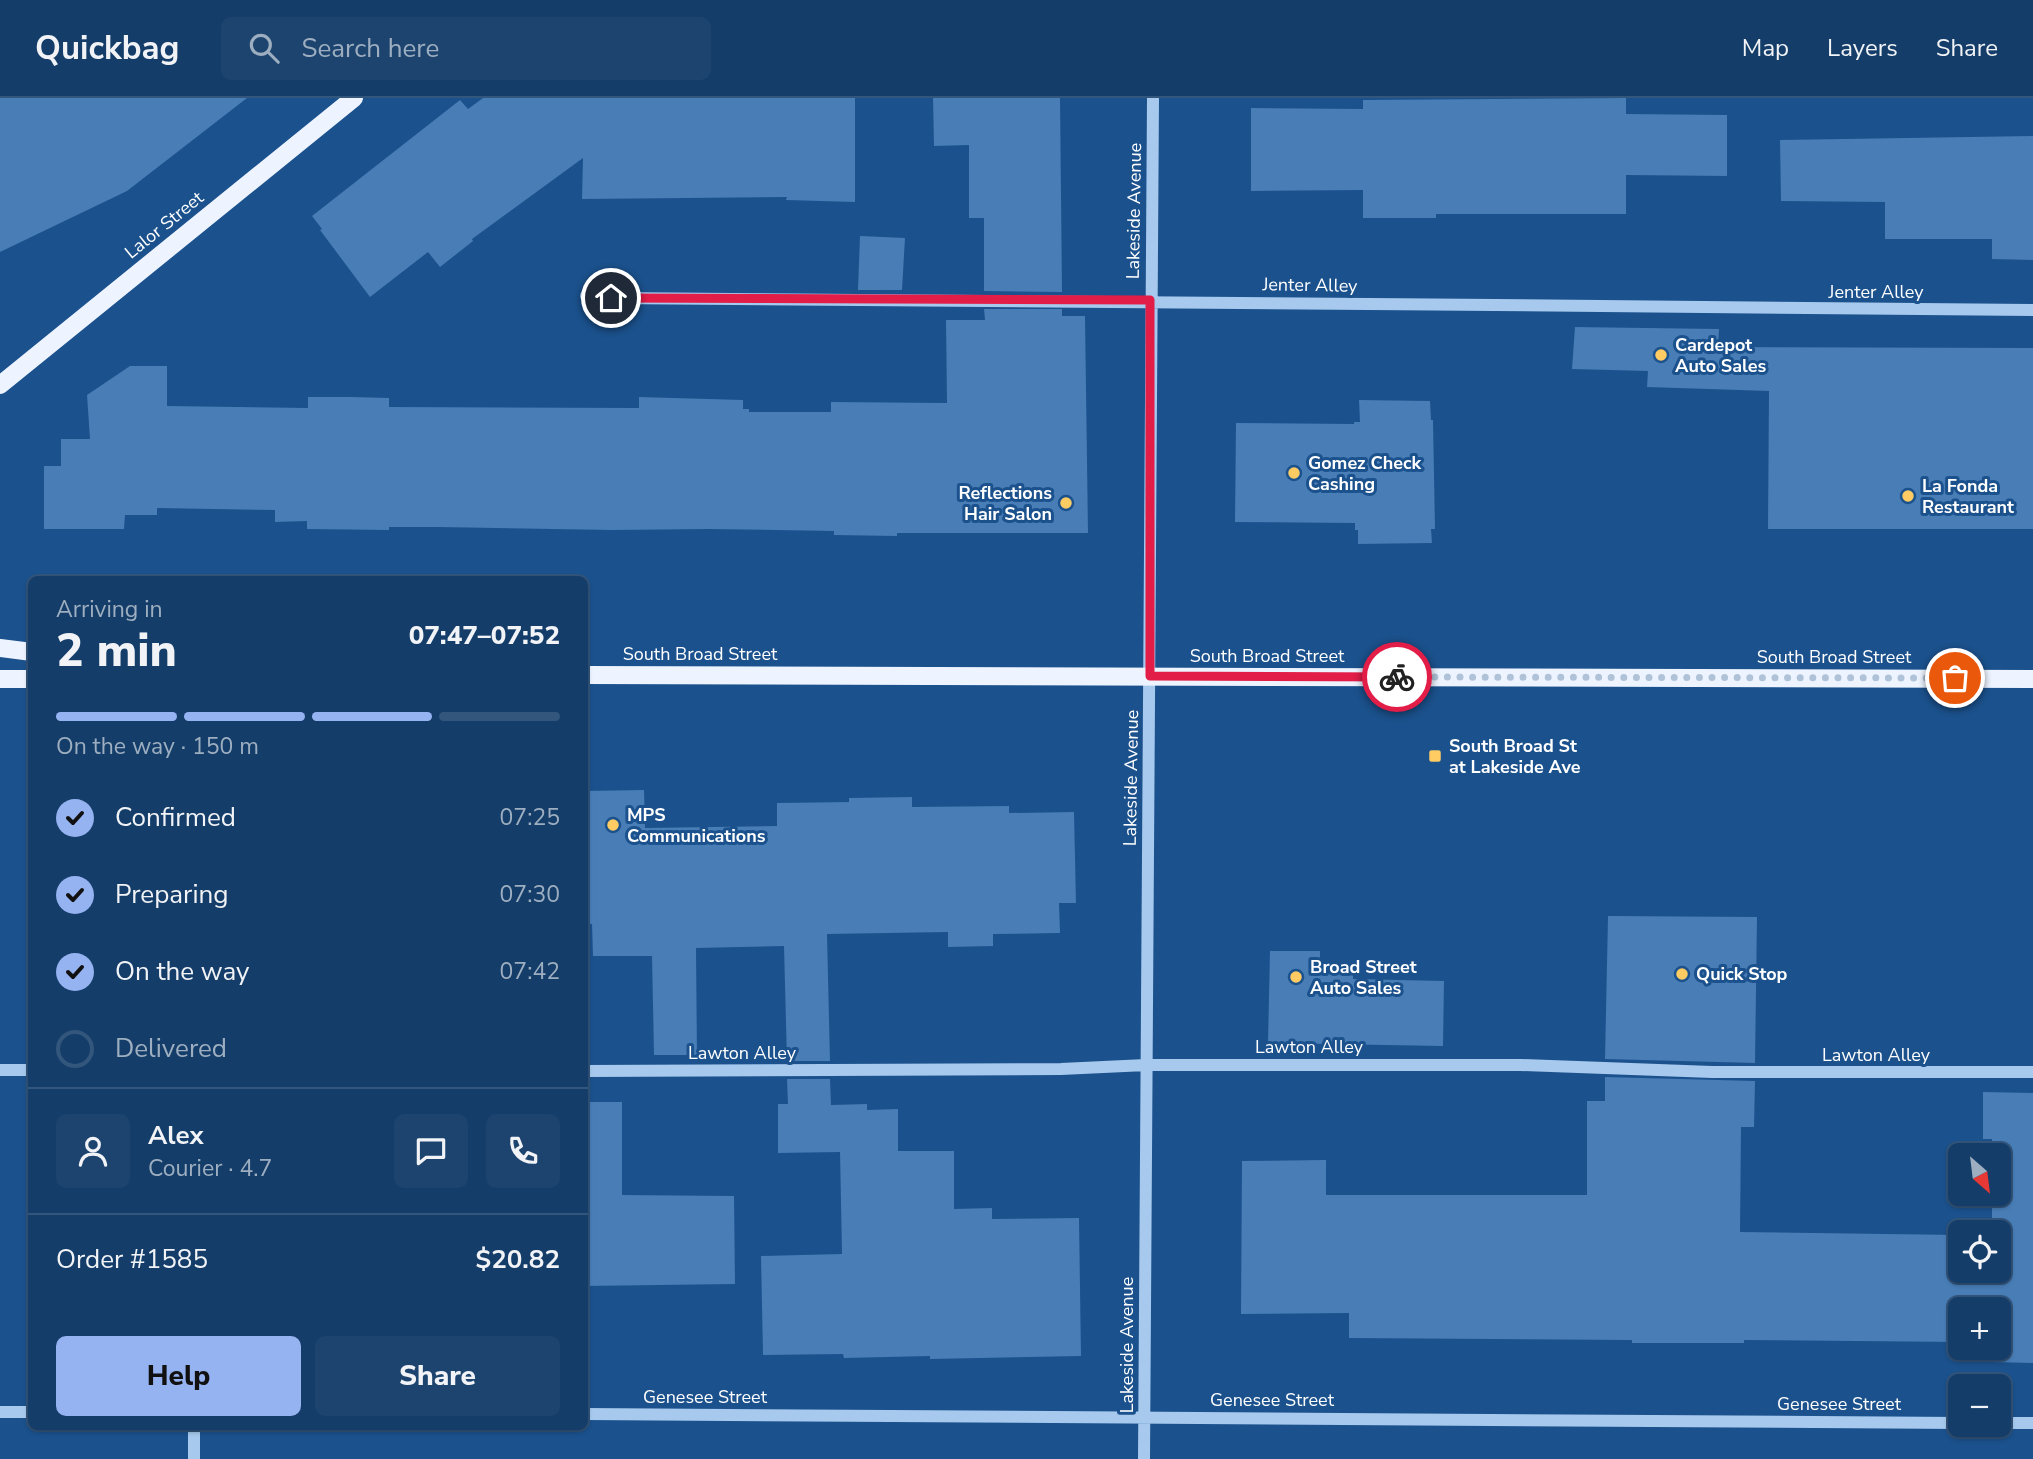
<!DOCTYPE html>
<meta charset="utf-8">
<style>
:root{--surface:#143d69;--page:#1d446f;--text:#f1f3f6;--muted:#9daec0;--line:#33567d;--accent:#95b2f1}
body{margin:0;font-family:"Nunito Sans",sans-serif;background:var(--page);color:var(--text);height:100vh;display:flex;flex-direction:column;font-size:26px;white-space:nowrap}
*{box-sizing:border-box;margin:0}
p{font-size:23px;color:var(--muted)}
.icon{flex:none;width:38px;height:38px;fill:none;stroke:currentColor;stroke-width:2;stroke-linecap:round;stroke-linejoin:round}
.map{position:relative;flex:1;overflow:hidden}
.side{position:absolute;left:28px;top:478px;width:560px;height:854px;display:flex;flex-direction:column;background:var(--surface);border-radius:10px;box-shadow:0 2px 5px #0004,0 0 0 2px var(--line)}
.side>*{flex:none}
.needle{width:46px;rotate:152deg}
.fabs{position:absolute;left:1948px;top:1045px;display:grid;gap:14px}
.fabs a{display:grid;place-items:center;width:63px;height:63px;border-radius:10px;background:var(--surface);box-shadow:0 2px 5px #0004,0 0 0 2px var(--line);font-size:35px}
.pin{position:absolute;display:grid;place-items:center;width:60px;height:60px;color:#fff;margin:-30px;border:4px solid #fff;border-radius:50%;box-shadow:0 2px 7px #0007}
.courier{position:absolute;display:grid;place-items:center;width:70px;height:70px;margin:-35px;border:5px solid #e11d48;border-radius:50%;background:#fff;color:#222;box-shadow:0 2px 9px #0007}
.headline em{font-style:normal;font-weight:800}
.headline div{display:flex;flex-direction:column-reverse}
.headline{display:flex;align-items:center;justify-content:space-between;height:119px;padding:0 28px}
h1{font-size:46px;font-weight:800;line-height:52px}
.bar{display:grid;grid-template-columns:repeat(4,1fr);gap:10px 7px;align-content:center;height:84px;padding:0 28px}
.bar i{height:9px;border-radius:5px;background:var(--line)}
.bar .current{background:var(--accent)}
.bar p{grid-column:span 4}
.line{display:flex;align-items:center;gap:18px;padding:0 28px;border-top:2px solid var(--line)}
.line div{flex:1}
.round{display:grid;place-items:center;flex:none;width:74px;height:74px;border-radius:10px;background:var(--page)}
ol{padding:0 28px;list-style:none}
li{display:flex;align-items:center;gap:21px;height:77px}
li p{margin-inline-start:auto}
li .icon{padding:7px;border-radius:50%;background:var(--accent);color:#111;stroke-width:4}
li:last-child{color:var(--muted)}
li i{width:38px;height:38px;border:4px solid var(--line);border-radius:50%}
.action{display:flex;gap:14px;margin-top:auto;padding:14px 28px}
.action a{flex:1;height:80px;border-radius:10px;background:var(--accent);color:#111;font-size:28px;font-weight:800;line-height:80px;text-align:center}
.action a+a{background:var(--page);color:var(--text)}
header{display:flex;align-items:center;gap:42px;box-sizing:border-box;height:98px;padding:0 35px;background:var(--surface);border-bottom:2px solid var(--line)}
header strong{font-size:33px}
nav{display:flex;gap:38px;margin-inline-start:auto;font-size:24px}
.search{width:490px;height:63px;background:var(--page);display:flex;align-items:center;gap:18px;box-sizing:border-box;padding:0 24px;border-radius:10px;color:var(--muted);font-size:26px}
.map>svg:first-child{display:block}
</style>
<header>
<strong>Quickbag</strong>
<div class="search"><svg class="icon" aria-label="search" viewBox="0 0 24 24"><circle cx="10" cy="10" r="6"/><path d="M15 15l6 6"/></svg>Search here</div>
<nav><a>Map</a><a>Layers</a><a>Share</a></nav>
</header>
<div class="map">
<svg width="2033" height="1361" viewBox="0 0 2033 1361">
<rect width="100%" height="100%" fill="#1b518c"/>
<path fill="#487db6" d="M 0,0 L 247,0 L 127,93 L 0,154 Z
M 483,0 L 855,0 L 855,104 L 786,102 L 787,99 L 582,101 L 583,60 L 472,141 L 473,143 L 440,169 L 428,154 L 370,199 L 320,132 L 322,131 L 312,118 L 460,2 L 468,11 Z
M 933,0 L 1060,0 L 1062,194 L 984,193 L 984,120 L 969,120 L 969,47 L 934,48 Z
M 1626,0 L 1626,16 L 1727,17 L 1727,78 L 1626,77 L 1626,116 L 1436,116 L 1436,120 L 1363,120 L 1363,92 L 1251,93 L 1251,10 L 1363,11 L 1363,2 Z
M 2033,38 L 2033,162 L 1992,161 L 1992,141 L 1885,141 L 1885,104 L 1781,103 L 1780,42 Z
M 860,138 L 905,140 L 902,192 L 858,192 Z
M 984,211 L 1062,211 L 1062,218 L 1085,218 L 1088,435 L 897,435 L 897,438 L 834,437 L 834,433 L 710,431 L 612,432 L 439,429 L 389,429 L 389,432 L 307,431 L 307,423 L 275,424 L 275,412 L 157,410 L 157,417 L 125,417 L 124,431 L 44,431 L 44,368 L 61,368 L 61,341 L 90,341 L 87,297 L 130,268 L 167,268 L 167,308 L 308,310 L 308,299 L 351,299 L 389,300 L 389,309 L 639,310 L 639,299 L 743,302 L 743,311 L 749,311 L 749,314 L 831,314 L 831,304 L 947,305 L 946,222 L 985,222 Z
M 1575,229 L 1719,231 L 1718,249 L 2033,250 L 2033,431 L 1768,431 L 1769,293 L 1647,289 L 1648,273 L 1572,271 Z
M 1359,302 L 1430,303 L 1431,322 L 1433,322 L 1435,431 L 1431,431 L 1432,445 L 1358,446 L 1358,432 L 1355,432 L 1355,425 L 1235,424 L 1236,325 L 1354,326 L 1354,324 L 1360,324 Z
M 644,692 L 645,730 L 777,728 L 777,705 L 849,704 L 849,700 L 912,699 L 912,709 L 1009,708 L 1009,715 L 1074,714 L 1076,805 L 1059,805 L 1060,835 L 993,836 L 993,848 L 948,849 L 948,834 L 827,836 L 830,963 L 787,963 L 784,848 L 696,850 L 697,957 L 654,957 L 652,858 L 593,858 L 592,826 L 584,826 L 584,693 Z
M 1608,818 L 1757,819 L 1755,965 L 1605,961 Z
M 1270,853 L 1320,853 L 1320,865 L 1353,865 L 1353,881 L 1444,883 L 1443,948 L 1268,945 Z
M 1605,979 L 1755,983 L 1754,1029 L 1741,1029 L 1740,1134 L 1960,1137 L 1960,1172 L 1998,1172 L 1998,1134 L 1992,1134 L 1992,1096 L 1998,1096 L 1998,1057 L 1992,1057 L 1992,1041 L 1983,1041 L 1983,994 L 2033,995 L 2033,1265 L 1991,1264 L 1991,1250 L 1998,1250 L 1998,1211 L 1960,1211 L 1960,1244 L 1744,1242 L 1744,1245 L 1632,1245 L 1632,1242 L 1349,1240 L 1349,1215 L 1241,1216 L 1242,1063 L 1326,1062 L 1326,1097 L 1587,1097 L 1587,1003 L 1605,1003 Z
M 787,981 L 830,981 L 831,1007 L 867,1006 L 867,1012 L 898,1011 L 898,1053 L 954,1053 L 954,1111 L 992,1110 L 992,1121 L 1079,1120 L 1081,1258 L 930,1261 L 930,1258 L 844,1260 L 843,1256 L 763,1257 L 761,1158 L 842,1156 L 840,1054 L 778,1055 L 778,1006 L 788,1006 Z
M 584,1004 L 622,1004 L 622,1097 L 734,1098 L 735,1186 L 584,1188 Z"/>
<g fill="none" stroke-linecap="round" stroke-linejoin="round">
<path stroke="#a6c9ed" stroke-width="12" d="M 586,198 L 611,200 C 1085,200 1559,210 2033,212
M 0,972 L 32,972
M 584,973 L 1061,971 L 1146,967 L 1521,967 L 1712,974 L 2033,974
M 0,1314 L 32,1314
M 584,1316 L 1960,1325
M 1998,1325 L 2033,1325
M 194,1361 L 194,1328
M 1144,1361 L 1153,0"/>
<path stroke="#edf4ff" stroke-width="18" d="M 0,287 L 354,0
M 0,550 L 32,554
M 584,577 L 2033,581
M 0,581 L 32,581"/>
</g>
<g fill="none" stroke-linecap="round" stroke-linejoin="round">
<path stroke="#afc2d7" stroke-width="7" stroke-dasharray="0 12.6" d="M 1397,579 L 1955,580"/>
<path stroke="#e11d48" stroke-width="9" d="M 611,200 L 1150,202 L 1150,578 L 1397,579"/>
</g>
<g fill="#ffcb63" stroke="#1b518c" stroke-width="2.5">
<circle cx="1661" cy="257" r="7"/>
<circle cx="1294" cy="375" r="7"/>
<circle cx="1908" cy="398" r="7"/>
<circle cx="1066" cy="405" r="7"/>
<rect x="1428" y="651" width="14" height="14" rx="3.5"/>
<circle cx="613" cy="727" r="7"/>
<circle cx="1682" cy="876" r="7"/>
<circle cx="1296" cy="879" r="7"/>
</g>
<g text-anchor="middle" stroke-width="6" stroke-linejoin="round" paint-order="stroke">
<g font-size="18" fill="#fff" stroke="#1b518c">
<text transform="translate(1134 113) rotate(-89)" y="6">Lakeside Avenue</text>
<text transform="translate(164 127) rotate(-39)" y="6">Lalor Street</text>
<text transform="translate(1310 187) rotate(1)" y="6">Jenter Alley</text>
<text x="1876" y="200">Jenter Alley</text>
<text x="700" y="562">South Broad Street</text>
<text x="1267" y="564">South Broad Street</text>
<text x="1834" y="565">South Broad Street</text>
<text transform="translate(1131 680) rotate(-89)" y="6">Lakeside Avenue</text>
<text x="1309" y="955">Lawton Alley</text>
<text x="742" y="961">Lawton Alley</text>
<text x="1876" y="963">Lawton Alley</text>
<text transform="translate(1127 1247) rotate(-90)" y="6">Lakeside Avenue</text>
<text x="705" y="1305">Genesee Street</text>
<text x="1272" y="1308">Genesee Street</text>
<text x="1839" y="1312">Genesee Street</text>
</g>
<g font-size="18" font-weight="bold" fill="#fff" stroke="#1b518c" text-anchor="start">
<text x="1675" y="253">Cardepot<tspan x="1675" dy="21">Auto Sales</tspan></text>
<text x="1308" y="371">Gomez Check<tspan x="1308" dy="21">Cashing</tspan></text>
<text x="1922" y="394">La Fonda<tspan x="1922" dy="21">Restaurant</tspan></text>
<text x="1052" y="401" text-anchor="end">Reflections<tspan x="1052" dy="21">Hair Salon</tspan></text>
<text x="1449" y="654">South Broad St<tspan x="1449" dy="21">at Lakeside Ave</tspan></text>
<text x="627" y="723">MPS<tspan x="627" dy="21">Communications</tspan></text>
<text x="1310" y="875">Broad Street<tspan x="1310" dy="21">Auto Sales</tspan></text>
<text x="1696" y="882">Quick Stop</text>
</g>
</g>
</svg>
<div class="fabs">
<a><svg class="needle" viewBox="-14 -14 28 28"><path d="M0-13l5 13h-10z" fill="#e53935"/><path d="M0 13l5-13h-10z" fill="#9daec0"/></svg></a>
<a><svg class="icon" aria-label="locate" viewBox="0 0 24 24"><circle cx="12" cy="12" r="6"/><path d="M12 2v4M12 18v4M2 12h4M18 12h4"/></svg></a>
<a>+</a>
<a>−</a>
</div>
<div class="pin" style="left:1955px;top:580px;background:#ea580c"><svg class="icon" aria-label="bag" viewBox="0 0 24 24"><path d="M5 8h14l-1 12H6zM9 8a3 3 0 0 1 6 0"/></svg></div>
<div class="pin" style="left:611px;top:200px;background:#1f2937"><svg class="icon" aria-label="home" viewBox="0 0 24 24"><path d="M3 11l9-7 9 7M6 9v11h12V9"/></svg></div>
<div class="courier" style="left:1397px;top:579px"><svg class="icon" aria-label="bike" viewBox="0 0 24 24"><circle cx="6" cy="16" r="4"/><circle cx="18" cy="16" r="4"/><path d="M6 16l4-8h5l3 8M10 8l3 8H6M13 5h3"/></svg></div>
<section class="side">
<div class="headline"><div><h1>2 min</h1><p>Arriving in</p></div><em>07:47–07:52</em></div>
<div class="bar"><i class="current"></i><i class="current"></i><i class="current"></i><i></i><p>On the way · 150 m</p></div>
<ol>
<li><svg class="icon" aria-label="check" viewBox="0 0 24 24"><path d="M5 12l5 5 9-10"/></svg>Confirmed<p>07:25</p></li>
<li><svg class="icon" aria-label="check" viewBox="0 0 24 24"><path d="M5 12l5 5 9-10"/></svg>Preparing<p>07:30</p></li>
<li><svg class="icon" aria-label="check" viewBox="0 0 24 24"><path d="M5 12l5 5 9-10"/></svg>On the way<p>07:42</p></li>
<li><i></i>Delivered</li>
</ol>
<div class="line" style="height:126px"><a class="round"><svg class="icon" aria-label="person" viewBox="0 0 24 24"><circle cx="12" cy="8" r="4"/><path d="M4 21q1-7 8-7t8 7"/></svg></a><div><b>Alex</b><p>Courier · 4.7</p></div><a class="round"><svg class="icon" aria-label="chat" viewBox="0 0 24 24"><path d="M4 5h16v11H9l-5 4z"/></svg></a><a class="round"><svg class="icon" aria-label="phone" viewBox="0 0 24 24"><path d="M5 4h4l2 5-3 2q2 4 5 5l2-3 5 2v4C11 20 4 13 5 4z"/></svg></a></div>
<div class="line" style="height:91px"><div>Order #1585</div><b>$20.82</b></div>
<div class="action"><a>Help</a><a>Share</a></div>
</section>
</div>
